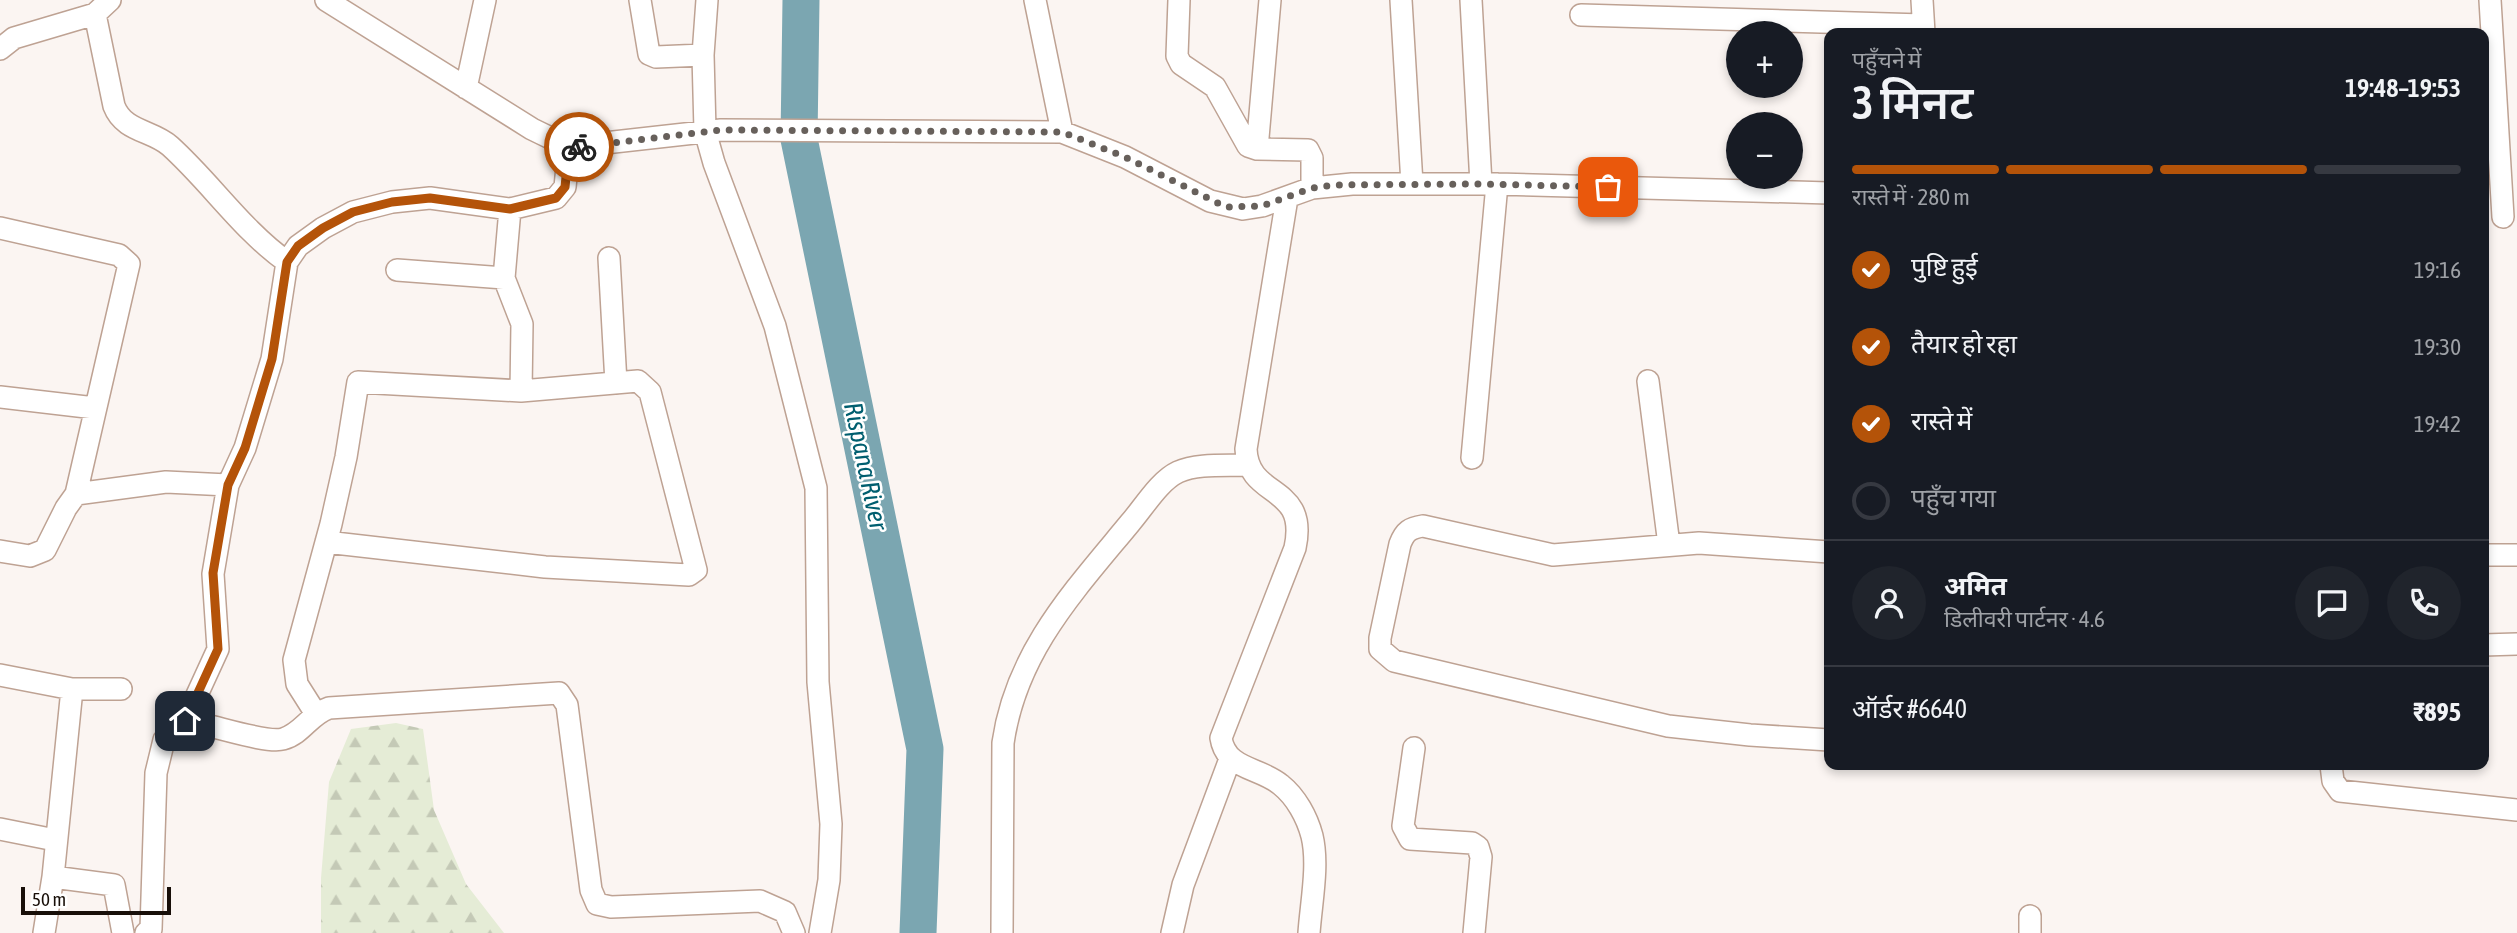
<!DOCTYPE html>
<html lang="hi">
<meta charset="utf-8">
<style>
:root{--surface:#171b24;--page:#20242c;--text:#f1f3f6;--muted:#9ea1a6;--line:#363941;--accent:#b45309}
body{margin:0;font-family:"Asap Condensed","Noto Sans Devanagari",sans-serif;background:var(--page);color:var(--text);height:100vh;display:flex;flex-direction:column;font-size:26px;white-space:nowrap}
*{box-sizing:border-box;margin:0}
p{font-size:23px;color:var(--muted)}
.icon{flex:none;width:38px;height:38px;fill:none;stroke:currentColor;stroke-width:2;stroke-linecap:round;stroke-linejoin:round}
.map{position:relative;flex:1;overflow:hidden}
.details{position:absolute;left:1824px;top:28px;width:665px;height:742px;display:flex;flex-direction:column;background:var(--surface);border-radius:14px;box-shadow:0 4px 10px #0003}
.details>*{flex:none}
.tools{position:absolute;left:1726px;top:21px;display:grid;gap:14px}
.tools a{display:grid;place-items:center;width:77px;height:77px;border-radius:50%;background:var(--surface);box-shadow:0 4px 10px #0003;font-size:35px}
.scale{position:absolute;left:21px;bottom:18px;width:150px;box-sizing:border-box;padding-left:7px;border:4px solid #180f09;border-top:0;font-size:19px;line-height:24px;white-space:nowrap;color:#180f09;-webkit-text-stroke:5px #fff;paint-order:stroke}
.pin{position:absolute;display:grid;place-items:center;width:60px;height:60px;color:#fff;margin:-30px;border-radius:14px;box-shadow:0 4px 10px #0006}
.courier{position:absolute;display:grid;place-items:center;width:70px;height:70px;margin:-35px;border:5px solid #b45309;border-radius:50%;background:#fff;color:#222;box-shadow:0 2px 9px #0007}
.head em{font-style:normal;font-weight:600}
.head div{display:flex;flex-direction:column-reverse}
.head{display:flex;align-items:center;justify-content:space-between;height:119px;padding:0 28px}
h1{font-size:46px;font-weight:600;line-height:52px}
.bar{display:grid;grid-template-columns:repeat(4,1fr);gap:10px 7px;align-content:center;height:84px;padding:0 28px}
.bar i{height:9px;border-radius:5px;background:var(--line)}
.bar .selected{background:var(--accent)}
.bar p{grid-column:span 4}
.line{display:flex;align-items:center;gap:18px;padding:0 28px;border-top:2px solid var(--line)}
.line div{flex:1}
.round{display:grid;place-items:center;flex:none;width:74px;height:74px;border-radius:37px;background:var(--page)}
ol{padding:0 28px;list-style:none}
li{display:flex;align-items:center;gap:21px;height:77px}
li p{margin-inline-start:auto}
li .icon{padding:7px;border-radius:50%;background:var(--accent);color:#fff;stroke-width:4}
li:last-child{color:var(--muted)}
li i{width:38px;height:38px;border:4px solid var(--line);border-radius:50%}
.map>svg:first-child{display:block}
</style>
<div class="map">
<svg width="2517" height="933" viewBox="0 0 2517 933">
<defs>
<pattern id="forest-firs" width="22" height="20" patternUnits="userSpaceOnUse" patternTransform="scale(1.75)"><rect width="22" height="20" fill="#e5ecd6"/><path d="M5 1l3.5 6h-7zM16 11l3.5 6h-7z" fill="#c4c9b6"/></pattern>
</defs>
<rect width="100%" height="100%" fill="#fbf5f2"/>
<path fill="url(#forest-firs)" d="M 396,723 L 423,729 L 434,810 L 466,884 L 504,933 L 321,933 L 321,878 L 329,782 L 351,729 Z"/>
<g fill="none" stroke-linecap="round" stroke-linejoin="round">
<path stroke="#7ba6b1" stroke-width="37" d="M 801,0 L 799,139 L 925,749 L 918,933"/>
<g stroke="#bea293" stroke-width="24">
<path id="minor" d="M 326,0 L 532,129 L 569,147 L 721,130 L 1062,132 L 1125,157 L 1210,201 L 1243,209 L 1262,206 L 1312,188 L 1352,184 L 1497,184 L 1829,193
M 640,0 L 649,54 L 656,57 L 703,55
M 707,0 L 703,55 L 705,131 L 714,163 L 775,326 L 816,488 L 818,682 L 831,824 L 829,880 L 820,933
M 1035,0 L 1062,132
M 1179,0 L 1177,56 L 1181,64 L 1215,87 L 1248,146 L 1257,149 L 1308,150 L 1312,158 L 1312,188
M 1401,0 L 1412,184
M 1471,0 L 1481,184
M 1922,0 L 1924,33
M 2490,0 L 2503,217
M 95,14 L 114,106 C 124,132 152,130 170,146 C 211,183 242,230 287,262 L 272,359 L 245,448 L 228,485 L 213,574 L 218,649 L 185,721 L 164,740 L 156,773 L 151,929 L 146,933
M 1581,15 L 1923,25
M 0,49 L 14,38 L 95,14 L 110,0
M 466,88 L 485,0
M 1257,149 L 1270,0
M 1287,198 L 1246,449 C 1248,500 1309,483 1295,548 L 1221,738 C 1226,770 1260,767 1281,785 C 1296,797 1307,817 1312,836 C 1319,865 1311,903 1309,933
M 510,209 L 504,278 L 522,324 L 521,391
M 0,228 L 119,255 L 129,264 L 76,494
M 609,258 L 616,383
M 287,262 L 298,246 L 323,228 L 353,212 L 392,202 L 430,198 L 510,209 L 556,198 L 565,187 L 569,147
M 397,270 L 504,278
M 1648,381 L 1669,545
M 0,397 L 95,408
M 1472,458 L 1497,184
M 0,551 L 30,556 L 45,550 L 66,508 L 76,494 L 166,482 L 228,485
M 1829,552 L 1699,543 L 1553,555 L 1423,526 C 1410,528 1405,531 1400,544 L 1380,638 L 1380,649 L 1394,661 L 1668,726 L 1750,735 L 1829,740
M 2483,555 L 2517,555
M 2483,645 L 2517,644
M 0,675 L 72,689 L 121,689
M 316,714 L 297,684 L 294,660 L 331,524 L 346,457 L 358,382 L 521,391 L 638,381 L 650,392 L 696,570 L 689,575 L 545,567 L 326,542
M 185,721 C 208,723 265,744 283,739 C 302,734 310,714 329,708 L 559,693 L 567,705 L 591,890 L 597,904 L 611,907 L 760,901 L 785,912 L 794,933
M 1414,748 L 1403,826 L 1410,839 L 1472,843 L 1478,847 L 1481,857 L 1474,933
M 2331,765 L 2333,781 L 2340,791 L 2517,810
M 0,829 L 55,840
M 53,877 L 114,885 L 123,933
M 44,933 L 53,877 L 72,689
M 1002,933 L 1003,743 C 1016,652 1074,591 1130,523 C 1144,507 1159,481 1178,472 C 1198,463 1226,466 1247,465
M 1172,933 L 1183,885 L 1230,759
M 2030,933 L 2030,916"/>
</g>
<use href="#minor" stroke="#fff" stroke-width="21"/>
</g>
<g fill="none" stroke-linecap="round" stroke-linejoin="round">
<path stroke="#67605b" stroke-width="7" stroke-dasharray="0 12.6" d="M 579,147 L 721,130 L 1062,132 L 1125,157 L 1226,207 L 1262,206 L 1312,188 L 1333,185 L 1481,184 L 1608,187"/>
<path stroke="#b45309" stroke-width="9" d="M 185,721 L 218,649 L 213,573 L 228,485 L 245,448 L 272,359 L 287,262 L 298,246 L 323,228 L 353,212 L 392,202 L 430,198 L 510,209 L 556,198 L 565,187 L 569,147 L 579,147"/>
</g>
<g text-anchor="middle" stroke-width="5" stroke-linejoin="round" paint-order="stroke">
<g font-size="26" font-style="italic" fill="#005e6f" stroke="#fff">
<text transform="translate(866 466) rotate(78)" y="9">Rispana River</text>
</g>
</g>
</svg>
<div class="tools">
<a>+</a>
<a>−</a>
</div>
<div class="scale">50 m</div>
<div class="pin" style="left:1608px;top:187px;background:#ea580c"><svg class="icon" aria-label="bag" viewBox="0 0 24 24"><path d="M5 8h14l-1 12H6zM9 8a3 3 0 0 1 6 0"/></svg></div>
<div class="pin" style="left:185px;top:721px;background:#1f2937"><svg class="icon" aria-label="home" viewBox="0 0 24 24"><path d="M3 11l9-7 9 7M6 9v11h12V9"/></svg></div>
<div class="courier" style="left:579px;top:147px"><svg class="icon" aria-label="bike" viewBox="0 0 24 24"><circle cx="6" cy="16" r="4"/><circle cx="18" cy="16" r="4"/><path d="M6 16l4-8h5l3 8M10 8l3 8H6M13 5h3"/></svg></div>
<section class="details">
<div class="head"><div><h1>3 मिनट</h1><p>पहुँचने में</p></div><em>19:48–19:53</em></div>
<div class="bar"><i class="selected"></i><i class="selected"></i><i class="selected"></i><i></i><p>रास्ते में · 280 m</p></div>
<ol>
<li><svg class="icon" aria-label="check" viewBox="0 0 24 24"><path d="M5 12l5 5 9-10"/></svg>पुष्टि हुई<p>19:16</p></li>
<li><svg class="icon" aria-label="check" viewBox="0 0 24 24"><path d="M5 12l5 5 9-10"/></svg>तैयार हो रहा<p>19:30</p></li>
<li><svg class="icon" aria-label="check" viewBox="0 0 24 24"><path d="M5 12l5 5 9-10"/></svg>रास्ते में<p>19:42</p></li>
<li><i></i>पहुँच गया</li>
</ol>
<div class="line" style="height:126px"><a class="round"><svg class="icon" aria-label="person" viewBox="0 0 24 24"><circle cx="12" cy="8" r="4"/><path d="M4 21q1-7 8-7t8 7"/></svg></a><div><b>अमित</b><p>डिलीवरी पार्टनर · 4.6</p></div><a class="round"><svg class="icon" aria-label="chat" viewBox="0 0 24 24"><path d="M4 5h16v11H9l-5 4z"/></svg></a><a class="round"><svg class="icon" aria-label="phone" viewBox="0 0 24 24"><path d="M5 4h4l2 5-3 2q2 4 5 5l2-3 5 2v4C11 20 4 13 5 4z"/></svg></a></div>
<div class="line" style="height:91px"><div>ऑर्डर #6640</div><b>₹895</b></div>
</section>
</div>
